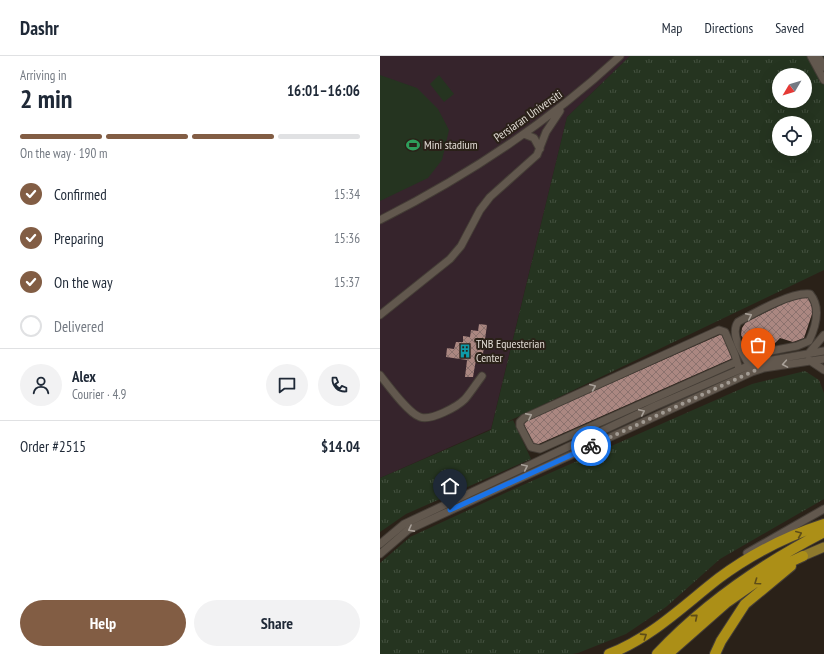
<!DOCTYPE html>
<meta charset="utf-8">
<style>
:root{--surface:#fff;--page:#f2f2f3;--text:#1f2937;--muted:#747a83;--line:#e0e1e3;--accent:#825d44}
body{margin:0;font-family:"PT Sans Narrow",sans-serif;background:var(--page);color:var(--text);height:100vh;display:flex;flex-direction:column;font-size:15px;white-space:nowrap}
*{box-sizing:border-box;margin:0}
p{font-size:13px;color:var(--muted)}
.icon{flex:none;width:22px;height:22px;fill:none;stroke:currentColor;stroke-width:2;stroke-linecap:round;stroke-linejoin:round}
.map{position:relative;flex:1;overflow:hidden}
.side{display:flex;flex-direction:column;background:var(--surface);width:380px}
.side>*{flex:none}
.needle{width:26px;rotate:232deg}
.controls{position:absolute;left:392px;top:12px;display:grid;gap:8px}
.controls a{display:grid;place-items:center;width:40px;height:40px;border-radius:50%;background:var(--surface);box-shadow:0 4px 16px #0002;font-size:20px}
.pin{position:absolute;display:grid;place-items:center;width:34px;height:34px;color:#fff;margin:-41px -17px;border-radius:50% 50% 50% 0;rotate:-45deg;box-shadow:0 0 4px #0007}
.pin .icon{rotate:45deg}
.courier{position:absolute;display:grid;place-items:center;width:40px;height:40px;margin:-20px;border:3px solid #1a73e8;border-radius:50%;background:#fff;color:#222;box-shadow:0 1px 5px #0007}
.head em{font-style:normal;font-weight:800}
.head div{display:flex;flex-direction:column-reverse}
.head{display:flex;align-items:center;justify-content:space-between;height:68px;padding:0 20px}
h1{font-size:26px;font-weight:800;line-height:30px}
.bar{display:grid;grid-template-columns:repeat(4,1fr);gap:6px 4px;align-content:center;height:48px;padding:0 20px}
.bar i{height:5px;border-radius:3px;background:var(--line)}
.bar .active{background:var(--accent)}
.bar p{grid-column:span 4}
.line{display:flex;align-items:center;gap:10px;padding:0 20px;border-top:1px solid var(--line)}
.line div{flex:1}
.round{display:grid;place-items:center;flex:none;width:42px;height:42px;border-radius:21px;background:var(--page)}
ol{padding:0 20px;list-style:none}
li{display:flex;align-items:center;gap:12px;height:44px}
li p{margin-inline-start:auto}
li .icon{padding:4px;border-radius:50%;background:var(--accent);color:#fff;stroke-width:4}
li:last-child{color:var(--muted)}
li i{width:22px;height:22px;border:2px solid var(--line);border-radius:50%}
.button{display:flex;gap:8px;margin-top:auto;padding:8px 20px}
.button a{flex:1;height:46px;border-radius:24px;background:var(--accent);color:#fff;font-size:16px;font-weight:800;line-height:46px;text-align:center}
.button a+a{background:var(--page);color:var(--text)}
header{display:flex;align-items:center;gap:24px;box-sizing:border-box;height:56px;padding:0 20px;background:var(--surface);border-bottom:1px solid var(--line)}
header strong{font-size:19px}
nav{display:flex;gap:22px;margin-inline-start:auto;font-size:14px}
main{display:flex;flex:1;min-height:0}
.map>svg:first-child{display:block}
</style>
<header>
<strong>Dashr</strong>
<nav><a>Map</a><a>Directions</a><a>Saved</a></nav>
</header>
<main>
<section class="side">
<div class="head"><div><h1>2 min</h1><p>Arriving in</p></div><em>16:01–16:06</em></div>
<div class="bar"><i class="active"></i><i class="active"></i><i class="active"></i><i></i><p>On the way · 190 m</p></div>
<ol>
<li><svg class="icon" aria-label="check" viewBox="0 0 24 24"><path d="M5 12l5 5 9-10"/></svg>Confirmed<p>15:34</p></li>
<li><svg class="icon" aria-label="check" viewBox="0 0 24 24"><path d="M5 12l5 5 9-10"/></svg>Preparing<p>15:36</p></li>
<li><svg class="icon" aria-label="check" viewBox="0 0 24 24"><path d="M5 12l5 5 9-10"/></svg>On the way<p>15:37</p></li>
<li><i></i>Delivered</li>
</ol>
<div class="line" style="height:72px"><a class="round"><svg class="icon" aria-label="person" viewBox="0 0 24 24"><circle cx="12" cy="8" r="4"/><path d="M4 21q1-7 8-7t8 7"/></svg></a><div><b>Alex</b><p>Courier · 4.9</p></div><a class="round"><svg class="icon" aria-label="chat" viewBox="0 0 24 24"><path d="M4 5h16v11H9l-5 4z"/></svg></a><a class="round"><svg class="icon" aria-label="phone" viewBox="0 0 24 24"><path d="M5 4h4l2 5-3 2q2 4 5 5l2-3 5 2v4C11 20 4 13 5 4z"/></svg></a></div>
<div class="line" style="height:52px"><div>Order #2515</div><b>$14.04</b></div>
<div class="button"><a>Help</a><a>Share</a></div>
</section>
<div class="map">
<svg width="444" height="598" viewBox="0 0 444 598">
<defs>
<pattern id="grass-tufts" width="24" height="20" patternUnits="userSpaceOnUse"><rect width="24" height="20" fill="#253420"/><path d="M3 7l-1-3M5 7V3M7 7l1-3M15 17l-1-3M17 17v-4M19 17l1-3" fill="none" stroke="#445140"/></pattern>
<pattern id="building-cross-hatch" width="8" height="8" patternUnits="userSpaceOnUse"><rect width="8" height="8" fill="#ab8781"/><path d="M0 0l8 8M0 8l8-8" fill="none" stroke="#8c726e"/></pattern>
</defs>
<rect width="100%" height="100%" fill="#2a2118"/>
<path fill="#36242c" d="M 0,0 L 250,0 L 187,61 L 111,373 L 0,422 Z"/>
<path fill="url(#grass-tufts)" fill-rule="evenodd" d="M 250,0 L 444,0 L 444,214 L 125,367 L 133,364 L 151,403 L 26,458 L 0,476 L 0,422 L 111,374 L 187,61 ZM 399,19 L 425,19 L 425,45 L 399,45 ZM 399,67 L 425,67 L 425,93 L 399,93 Z
M 425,315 L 439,324 L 444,337 L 444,443 L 340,503 L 286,551 L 246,578 L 198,597 L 192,598 L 0,598 L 0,507 L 30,481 L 136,432 L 372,328 Z"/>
<path fill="#253420" d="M 0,19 L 37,32 L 58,53 L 69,74 L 62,104 L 48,122 L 0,145 Z
M 59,19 L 74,38 L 64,46 L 50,28 Z"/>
<path fill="url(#building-cross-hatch)" d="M 417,241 L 430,242 L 434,252 L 424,282 L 413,286 L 400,282 L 394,288 L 375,295 L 369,292 L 361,279 L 362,272 L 366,266 Z
M 99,268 L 107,269 L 103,298 L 97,298 L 93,321 L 85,321 L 87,304 L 66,301 L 67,292 L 74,293 L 76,286 L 83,286 L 83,280 L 90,281 L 91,274 L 98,275 Z
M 342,278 L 353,302 L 154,390 L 143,366 Z"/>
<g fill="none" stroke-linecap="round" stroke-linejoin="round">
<g stroke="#443d36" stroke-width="9">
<path id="minor" d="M 431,0 L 444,24
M 438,0 L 444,11
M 144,78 L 154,82 L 160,93
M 0,164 C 87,120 169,66 240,0
M 0,259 L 70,203 L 81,190 L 100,154 L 110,141 L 157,99 L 166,76 L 180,55
M 429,297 L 444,279
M 429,304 L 444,314
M 356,306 L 160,393 L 151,391 L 140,370 L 140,366 L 144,362 L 339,274 L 345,276 L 355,299 L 359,313
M 371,312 C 364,299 349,279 358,266 C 376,256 411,236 430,238 C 441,251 436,270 429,285 L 417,290 L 375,298 L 373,300 L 377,310
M 0,319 C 8,329 28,357 40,361 C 51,365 77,351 85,343 C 91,336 96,328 102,320
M 0,488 L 24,468 L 275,350 L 375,307 L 444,295
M 367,497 L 444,453
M 0,498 L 28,474 L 372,316 L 384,312 L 444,303"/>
</g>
<g stroke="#443d36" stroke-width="11">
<path id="major" d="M 423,500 L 444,491"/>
</g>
<g stroke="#443d36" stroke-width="12">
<path id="highway" d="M 229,598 C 271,582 304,549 339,522 C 370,499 407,480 444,468
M 277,598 C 325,547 382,508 444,476
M 288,598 L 346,547 L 393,514 L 423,500
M 335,598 L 341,585 L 365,548 L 411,510"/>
</g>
<use href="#minor" stroke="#62584e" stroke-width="7"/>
<use href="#major" stroke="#8e792d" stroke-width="9"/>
<use href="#highway" stroke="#ac8f17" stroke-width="10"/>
</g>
<defs><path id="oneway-chevron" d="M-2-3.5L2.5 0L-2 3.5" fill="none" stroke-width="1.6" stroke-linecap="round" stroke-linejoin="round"/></defs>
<g stroke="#a8a098">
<use href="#oneway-chevron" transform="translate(369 260) rotate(-26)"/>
<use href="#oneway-chevron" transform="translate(405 308) rotate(170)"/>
<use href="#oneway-chevron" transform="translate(213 331) rotate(-23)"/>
<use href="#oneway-chevron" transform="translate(262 356) rotate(-25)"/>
<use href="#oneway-chevron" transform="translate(149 360) rotate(-26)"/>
<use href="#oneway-chevron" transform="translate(145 411) rotate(-25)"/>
<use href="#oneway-chevron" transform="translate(31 473) rotate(152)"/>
</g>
<g stroke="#5e4d18">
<use href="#oneway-chevron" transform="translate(419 478) rotate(-23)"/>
<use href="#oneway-chevron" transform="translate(377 526) rotate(145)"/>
<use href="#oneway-chevron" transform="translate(315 561) rotate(-40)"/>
<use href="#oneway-chevron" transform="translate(264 580) rotate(-33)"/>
</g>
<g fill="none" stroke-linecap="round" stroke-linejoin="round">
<path stroke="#a19a92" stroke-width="4" stroke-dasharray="0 7.2" d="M 211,390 L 378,313"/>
<path stroke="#1a73e8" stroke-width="5" d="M 70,454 L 211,390"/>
</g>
<defs>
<g id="stadium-bare" transform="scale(1.08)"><path d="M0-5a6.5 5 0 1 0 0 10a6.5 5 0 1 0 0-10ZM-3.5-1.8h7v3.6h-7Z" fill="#2e9e5b" stroke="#2a2118" stroke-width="2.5" paint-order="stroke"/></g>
<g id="building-bare" transform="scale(1.08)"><path d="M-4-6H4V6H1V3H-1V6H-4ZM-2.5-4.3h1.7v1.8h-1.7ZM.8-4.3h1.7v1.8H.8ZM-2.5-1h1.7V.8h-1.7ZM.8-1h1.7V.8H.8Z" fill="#0f9aa8" stroke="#2a2118" stroke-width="2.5" paint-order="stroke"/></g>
</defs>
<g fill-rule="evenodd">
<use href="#stadium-bare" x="33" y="89"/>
<use href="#building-bare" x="85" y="295"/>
</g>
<g text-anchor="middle" stroke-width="4" stroke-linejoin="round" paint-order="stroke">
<g font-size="12" fill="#e1dbd4" stroke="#2a2118">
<text transform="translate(148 60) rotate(-35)" y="4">Persiaran Universiti</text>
</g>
<g font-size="12" fill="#e1dbd4" stroke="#2a2118" text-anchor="start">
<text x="44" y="93">Mini stadium</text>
<text x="96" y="292">TNB Equesterian<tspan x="96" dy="14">Center</tspan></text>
</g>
</g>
</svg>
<div class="controls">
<a><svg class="needle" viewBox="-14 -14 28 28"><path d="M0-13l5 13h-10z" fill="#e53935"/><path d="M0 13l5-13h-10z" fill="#747a83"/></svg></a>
<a><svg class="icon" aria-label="locate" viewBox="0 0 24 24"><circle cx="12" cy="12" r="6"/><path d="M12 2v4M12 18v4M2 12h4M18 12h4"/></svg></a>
</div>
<div class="pin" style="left:378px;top:313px;background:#ea580c"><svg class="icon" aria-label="bag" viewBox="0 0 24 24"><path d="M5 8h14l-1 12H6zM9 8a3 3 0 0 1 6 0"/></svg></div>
<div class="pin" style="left:70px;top:454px;background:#1f2937"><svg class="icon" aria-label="home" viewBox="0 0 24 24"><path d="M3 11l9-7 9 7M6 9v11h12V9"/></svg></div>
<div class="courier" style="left:211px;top:390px"><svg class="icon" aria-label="bike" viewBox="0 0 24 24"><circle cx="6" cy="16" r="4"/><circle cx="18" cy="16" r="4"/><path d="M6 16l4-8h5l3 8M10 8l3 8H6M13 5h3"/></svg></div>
</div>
</main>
